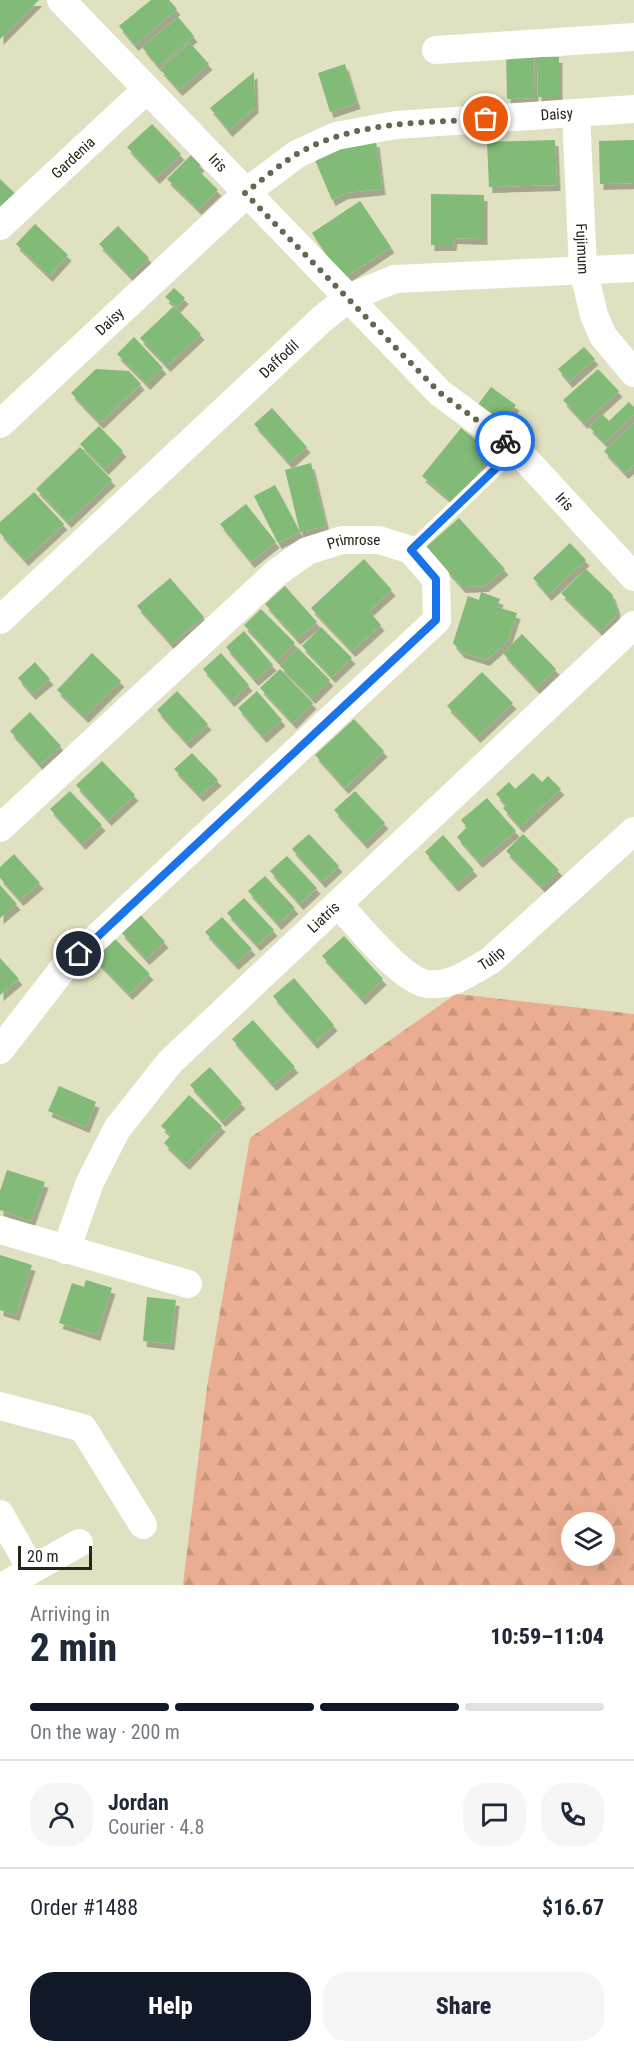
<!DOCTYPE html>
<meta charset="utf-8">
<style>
:root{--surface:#fff;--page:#f6f6f7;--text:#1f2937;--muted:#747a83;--line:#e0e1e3;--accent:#111827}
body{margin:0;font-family:"Roboto Condensed",sans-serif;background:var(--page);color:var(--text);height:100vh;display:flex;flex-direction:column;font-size:22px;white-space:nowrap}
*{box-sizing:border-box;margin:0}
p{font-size:20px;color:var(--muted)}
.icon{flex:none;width:33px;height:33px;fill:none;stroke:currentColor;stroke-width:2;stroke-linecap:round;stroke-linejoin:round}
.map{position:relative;height:1585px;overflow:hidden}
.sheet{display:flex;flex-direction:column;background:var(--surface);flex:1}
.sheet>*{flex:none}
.tools{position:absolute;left:561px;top:1512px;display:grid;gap:12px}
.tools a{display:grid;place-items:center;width:54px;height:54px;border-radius:50%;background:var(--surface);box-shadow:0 6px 24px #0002;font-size:30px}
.scale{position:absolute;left:18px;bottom:15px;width:74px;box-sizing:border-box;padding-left:6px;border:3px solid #252519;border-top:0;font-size:16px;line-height:21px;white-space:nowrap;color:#252519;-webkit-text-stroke:4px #fff;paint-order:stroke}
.pin{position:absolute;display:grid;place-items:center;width:51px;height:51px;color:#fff;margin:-26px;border:3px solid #fff;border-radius:50%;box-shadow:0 2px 6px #0007}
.courier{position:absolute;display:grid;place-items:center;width:60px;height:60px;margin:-30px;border:4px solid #1a73e8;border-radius:50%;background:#fff;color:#222;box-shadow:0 2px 8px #0007}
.summary em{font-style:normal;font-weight:800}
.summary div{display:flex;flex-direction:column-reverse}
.summary{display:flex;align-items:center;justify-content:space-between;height:102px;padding:0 30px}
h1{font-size:39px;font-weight:800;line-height:45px}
.bar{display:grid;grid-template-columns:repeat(4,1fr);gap:9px 6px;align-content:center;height:72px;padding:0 30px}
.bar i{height:8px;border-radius:4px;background:var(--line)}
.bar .active{background:var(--accent)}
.bar p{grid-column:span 4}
.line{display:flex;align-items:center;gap:15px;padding:0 30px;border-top:2px solid var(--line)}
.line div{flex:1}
.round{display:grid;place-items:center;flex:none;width:63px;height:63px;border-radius:24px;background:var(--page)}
.cta{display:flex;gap:12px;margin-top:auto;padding:12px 30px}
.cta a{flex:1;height:69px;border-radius:24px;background:var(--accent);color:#fff;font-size:24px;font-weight:800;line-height:69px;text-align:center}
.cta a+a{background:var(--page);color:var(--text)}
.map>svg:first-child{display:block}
</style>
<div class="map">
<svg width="634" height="1585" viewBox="0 0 634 1585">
<defs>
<pattern id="forest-firs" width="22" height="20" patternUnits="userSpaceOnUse" patternTransform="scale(1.5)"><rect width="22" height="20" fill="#ebad91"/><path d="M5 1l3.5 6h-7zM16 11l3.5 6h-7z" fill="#c9957c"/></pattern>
<filter id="shadow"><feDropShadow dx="3.5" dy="6" stdDeviation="0" flood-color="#0004"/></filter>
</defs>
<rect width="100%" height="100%" fill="#e0e1c0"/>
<path fill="url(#forest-firs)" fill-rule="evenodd" d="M 456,994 L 634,1014 L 634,1585 L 183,1585 L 207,1387 L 250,1138 ZM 572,1522 L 604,1522 L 604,1556 L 572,1556 Z"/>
<path fill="#82ba78" filter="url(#shadow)" d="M 0,0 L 39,0 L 0,39 Z
M 151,0 L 169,0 L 177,9 L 135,45 L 119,26 Z
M 178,17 L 194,36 L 158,66 L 142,47 Z
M 190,43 L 209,64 L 179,90 L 160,69 Z
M 534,49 L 535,98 L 507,99 L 506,50 Z
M 537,57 L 559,57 L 559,97 L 538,97 Z
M 345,64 L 357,103 L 330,112 L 318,73 Z
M 254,72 L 255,107 L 229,131 L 210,108 Z
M 152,124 L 181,154 L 156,178 L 127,147 Z
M 555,140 L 557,185 L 489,187 L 487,142 Z
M 634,140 L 634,183 L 600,184 L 599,141 Z
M 376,141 L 382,189 L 345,193 L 332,200 L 315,160 L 339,146 Z
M 191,155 L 201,165 L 197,169 L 218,190 L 198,209 L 167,179 Z
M 0,179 L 21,199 L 0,216 Z
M 431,194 L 484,195 L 484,239 L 454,238 L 453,245 L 431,245 Z
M 360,201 L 391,247 L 343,279 L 312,233 Z
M 35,224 L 68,255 L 49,276 L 16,244 Z
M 118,226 L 149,258 L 130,276 L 99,244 Z
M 174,288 L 185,298 L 177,307 L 165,297 Z
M 174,306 L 201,334 L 167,366 L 140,338 Z
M 134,337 L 163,368 L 147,384 L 117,354 Z
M 584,347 L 595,359 L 569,382 L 558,369 Z
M 96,369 L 129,371 L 141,384 L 100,423 L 71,393 Z
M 598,369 L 619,391 L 584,423 L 563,400 Z
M 491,387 L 516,405 L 502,424 L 477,406 Z
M 629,402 L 634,407 L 634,415 L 605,443 L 589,427 L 602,414 L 609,421 Z
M 272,408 L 307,447 L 289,463 L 254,424 Z
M 634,423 L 634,465 L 625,473 L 604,451 Z
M 99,426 L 123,451 L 105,469 L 80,444 Z
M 461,428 L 494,454 L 454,503 L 422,476 Z
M 80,447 L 112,480 L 68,522 L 36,489 Z
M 311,463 L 326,526 L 300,532 L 285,470 Z
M 275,485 L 300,532 L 278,543 L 254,496 Z
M 34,492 L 64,524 L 25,560 L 0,533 L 0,522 Z
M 246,504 L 276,542 L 251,562 L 220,524 Z
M 459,518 L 505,569 L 485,586 L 462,587 L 426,547 Z
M 570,543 L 586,560 L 548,595 L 533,578 Z
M 364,559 L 392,590 L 369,611 L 381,625 L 352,651 L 311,608 Z
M 586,569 L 612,594 L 615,603 L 617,610 L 615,617 L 600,631 L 561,593 Z
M 170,578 L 204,617 L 171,644 L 137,606 Z
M 285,586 L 317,622 L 297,639 L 265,604 Z
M 481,592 L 500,599 L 497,607 L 517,613 L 508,641 L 486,660 L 461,652 L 453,643 L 468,596 L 479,600 Z
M 261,609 L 295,643 L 277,660 L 244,625 Z
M 321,627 L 352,658 L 332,677 L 302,646 Z
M 244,631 L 273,665 L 255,680 L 226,647 Z
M 522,634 L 556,669 L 536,688 L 503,653 Z
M 298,648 L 330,680 L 312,698 L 280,666 Z
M 92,653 L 121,681 L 85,717 L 57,690 Z
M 221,653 L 249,685 L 231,701 L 203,669 Z
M 35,662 L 50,679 L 32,694 L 18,678 Z
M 280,669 L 313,703 L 293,723 L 260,688 Z
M 482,672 L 513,703 L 477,737 L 447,706 Z
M 177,691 L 208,724 L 187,743 L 157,710 Z
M 257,691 L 282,720 L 263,737 L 238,708 Z
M 30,712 L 61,746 L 40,765 L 10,731 Z
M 354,719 L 384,751 L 345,788 L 315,755 Z
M 192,753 L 218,780 L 200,796 L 174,769 Z
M 102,761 L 135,795 L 108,820 L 76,785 Z
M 533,773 L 542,782 L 548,776 L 561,789 L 520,827 L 503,808 L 506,805 L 496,794 L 509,782 L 515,789 Z
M 70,791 L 102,825 L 82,844 L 50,809 Z
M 355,791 L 385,823 L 364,843 L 334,810 Z
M 487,798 L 516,831 L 479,862 L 457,837 L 467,827 L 461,820 Z
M 309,834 L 339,866 L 322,882 L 292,849 Z
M 523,834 L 559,870 L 542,887 L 506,851 Z
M 443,835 L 474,870 L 455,886 L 425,852 Z
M 14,854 L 40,883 L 20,900 L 0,878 L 0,867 Z
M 287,856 L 317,888 L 300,904 L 270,871 Z
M 265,876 L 295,908 L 278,924 L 248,891 Z
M 0,885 L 17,904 L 0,918 Z
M 244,898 L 274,930 L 257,945 L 227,913 Z
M 140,914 L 165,942 L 146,959 L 121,932 Z
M 222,917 L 252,949 L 235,964 L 205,932 Z
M 112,936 L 150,974 L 129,994 L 92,956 Z
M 344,936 L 383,979 L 362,999 L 322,956 Z
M 0,958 L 19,979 L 0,995 Z
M 294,978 L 334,1025 L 314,1043 L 273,996 Z
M 253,1020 L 295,1067 L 273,1085 L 232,1039 Z
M 210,1067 L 242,1103 L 222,1121 L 190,1085 Z
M 59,1086 L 96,1102 L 86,1127 L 48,1111 Z
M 189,1095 L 222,1126 L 186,1164 L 164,1143 L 171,1135 L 161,1126 Z
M 7,1170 L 45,1182 L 31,1221 L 0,1210 L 0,1191 Z
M 0,1255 L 32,1265 L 16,1315 L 0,1310 Z
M 86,1280 L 112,1288 L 97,1335 L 59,1323 L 72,1283 L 84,1287 Z
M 147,1297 L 176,1300 L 171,1344 L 143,1341 Z"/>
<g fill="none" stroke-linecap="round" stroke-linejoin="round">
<path stroke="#fff" stroke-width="15" d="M 411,550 L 516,449"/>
<g stroke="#fff" stroke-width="28">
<path id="s1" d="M 61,0 L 440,393 L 516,449 L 634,577"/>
<path d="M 436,50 L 634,37"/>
<path id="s2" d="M 576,113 L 583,269 L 594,315 L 603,336 L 634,373"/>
<path id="s3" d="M 245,193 L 297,154 L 336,136 L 396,125 L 634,109"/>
<path id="s4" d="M 0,226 L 146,90"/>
<path id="s5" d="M 0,424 L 246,194"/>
<path id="s6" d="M 0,620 L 322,319 L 348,298 L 395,279 L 634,268"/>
<path id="s7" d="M 0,828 L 276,573 L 307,551 L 342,540 L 379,540 L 411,550 L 436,579 L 437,620 L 62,970 L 0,1050"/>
<path id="s8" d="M 338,904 C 357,924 401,980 427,984 C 451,987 472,971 491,960 L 634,831"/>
<path d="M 0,1230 L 188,1284"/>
<path id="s9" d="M 66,1250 L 90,1182 L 117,1129 L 170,1062 L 634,625"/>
<path d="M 0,1406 L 83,1428 L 143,1525"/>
<path d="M 0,1514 L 31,1569"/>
<path d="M 5,1585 L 79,1543"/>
</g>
</g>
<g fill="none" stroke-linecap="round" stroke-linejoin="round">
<path stroke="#666753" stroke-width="6" stroke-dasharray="0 10.8" d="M 486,119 C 423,123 353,121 297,154 C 279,165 262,180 245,193 L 440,393 L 505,441"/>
<path stroke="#1a73e8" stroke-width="8" d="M 79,954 L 436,620 L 436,579 L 411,550 L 516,449 L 505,441"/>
</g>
<g text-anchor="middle" stroke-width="6" stroke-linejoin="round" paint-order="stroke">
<g font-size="15" fill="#252519" stroke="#fff">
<text dy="5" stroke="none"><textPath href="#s3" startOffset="330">Daisy</textPath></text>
<text dy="5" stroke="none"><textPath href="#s4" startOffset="100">Gardenia</textPath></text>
<text dy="5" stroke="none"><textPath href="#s1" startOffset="226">Iris</textPath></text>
<text dy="5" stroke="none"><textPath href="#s2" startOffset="136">Fujimum</textPath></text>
<text dy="5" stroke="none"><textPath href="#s5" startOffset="150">Daisy</textPath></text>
<text dy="5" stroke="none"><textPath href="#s6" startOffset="382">Daffodil</textPath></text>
<text dy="5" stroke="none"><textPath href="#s1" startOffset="712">Iris</textPath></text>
<text dy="5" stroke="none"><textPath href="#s7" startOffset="462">Primrose</textPath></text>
<text dy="5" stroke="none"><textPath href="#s9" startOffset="428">Liatris</textPath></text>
<text dy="5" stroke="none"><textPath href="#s8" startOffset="192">Tulip</textPath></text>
</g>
</g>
</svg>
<div class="tools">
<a><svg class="icon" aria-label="layers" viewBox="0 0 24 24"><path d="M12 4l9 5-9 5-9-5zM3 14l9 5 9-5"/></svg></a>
</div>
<div class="scale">20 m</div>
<div class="pin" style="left:486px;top:119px;background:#ea580c"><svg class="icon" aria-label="bag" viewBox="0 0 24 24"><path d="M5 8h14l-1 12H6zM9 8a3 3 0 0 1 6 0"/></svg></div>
<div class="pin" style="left:79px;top:954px;background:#1f2937"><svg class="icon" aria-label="home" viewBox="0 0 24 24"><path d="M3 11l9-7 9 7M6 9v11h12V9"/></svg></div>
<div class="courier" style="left:505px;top:441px"><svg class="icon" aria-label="bike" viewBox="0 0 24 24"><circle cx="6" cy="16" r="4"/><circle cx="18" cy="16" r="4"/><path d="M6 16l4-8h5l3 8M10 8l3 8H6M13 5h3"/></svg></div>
</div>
<section class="sheet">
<div class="summary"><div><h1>2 min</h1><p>Arriving in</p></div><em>10:59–11:04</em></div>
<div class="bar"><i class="active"></i><i class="active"></i><i class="active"></i><i></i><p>On the way · 200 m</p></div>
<div class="line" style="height:108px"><a class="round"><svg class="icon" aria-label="person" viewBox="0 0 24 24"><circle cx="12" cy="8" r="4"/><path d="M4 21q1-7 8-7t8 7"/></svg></a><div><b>Jordan</b><p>Courier · 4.8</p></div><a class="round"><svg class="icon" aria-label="chat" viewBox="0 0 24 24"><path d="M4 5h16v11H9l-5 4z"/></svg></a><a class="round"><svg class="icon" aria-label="phone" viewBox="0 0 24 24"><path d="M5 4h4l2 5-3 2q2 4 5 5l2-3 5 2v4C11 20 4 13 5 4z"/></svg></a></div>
<div class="line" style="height:78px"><div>Order #1488</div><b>$16.67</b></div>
<div class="cta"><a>Help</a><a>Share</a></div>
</section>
